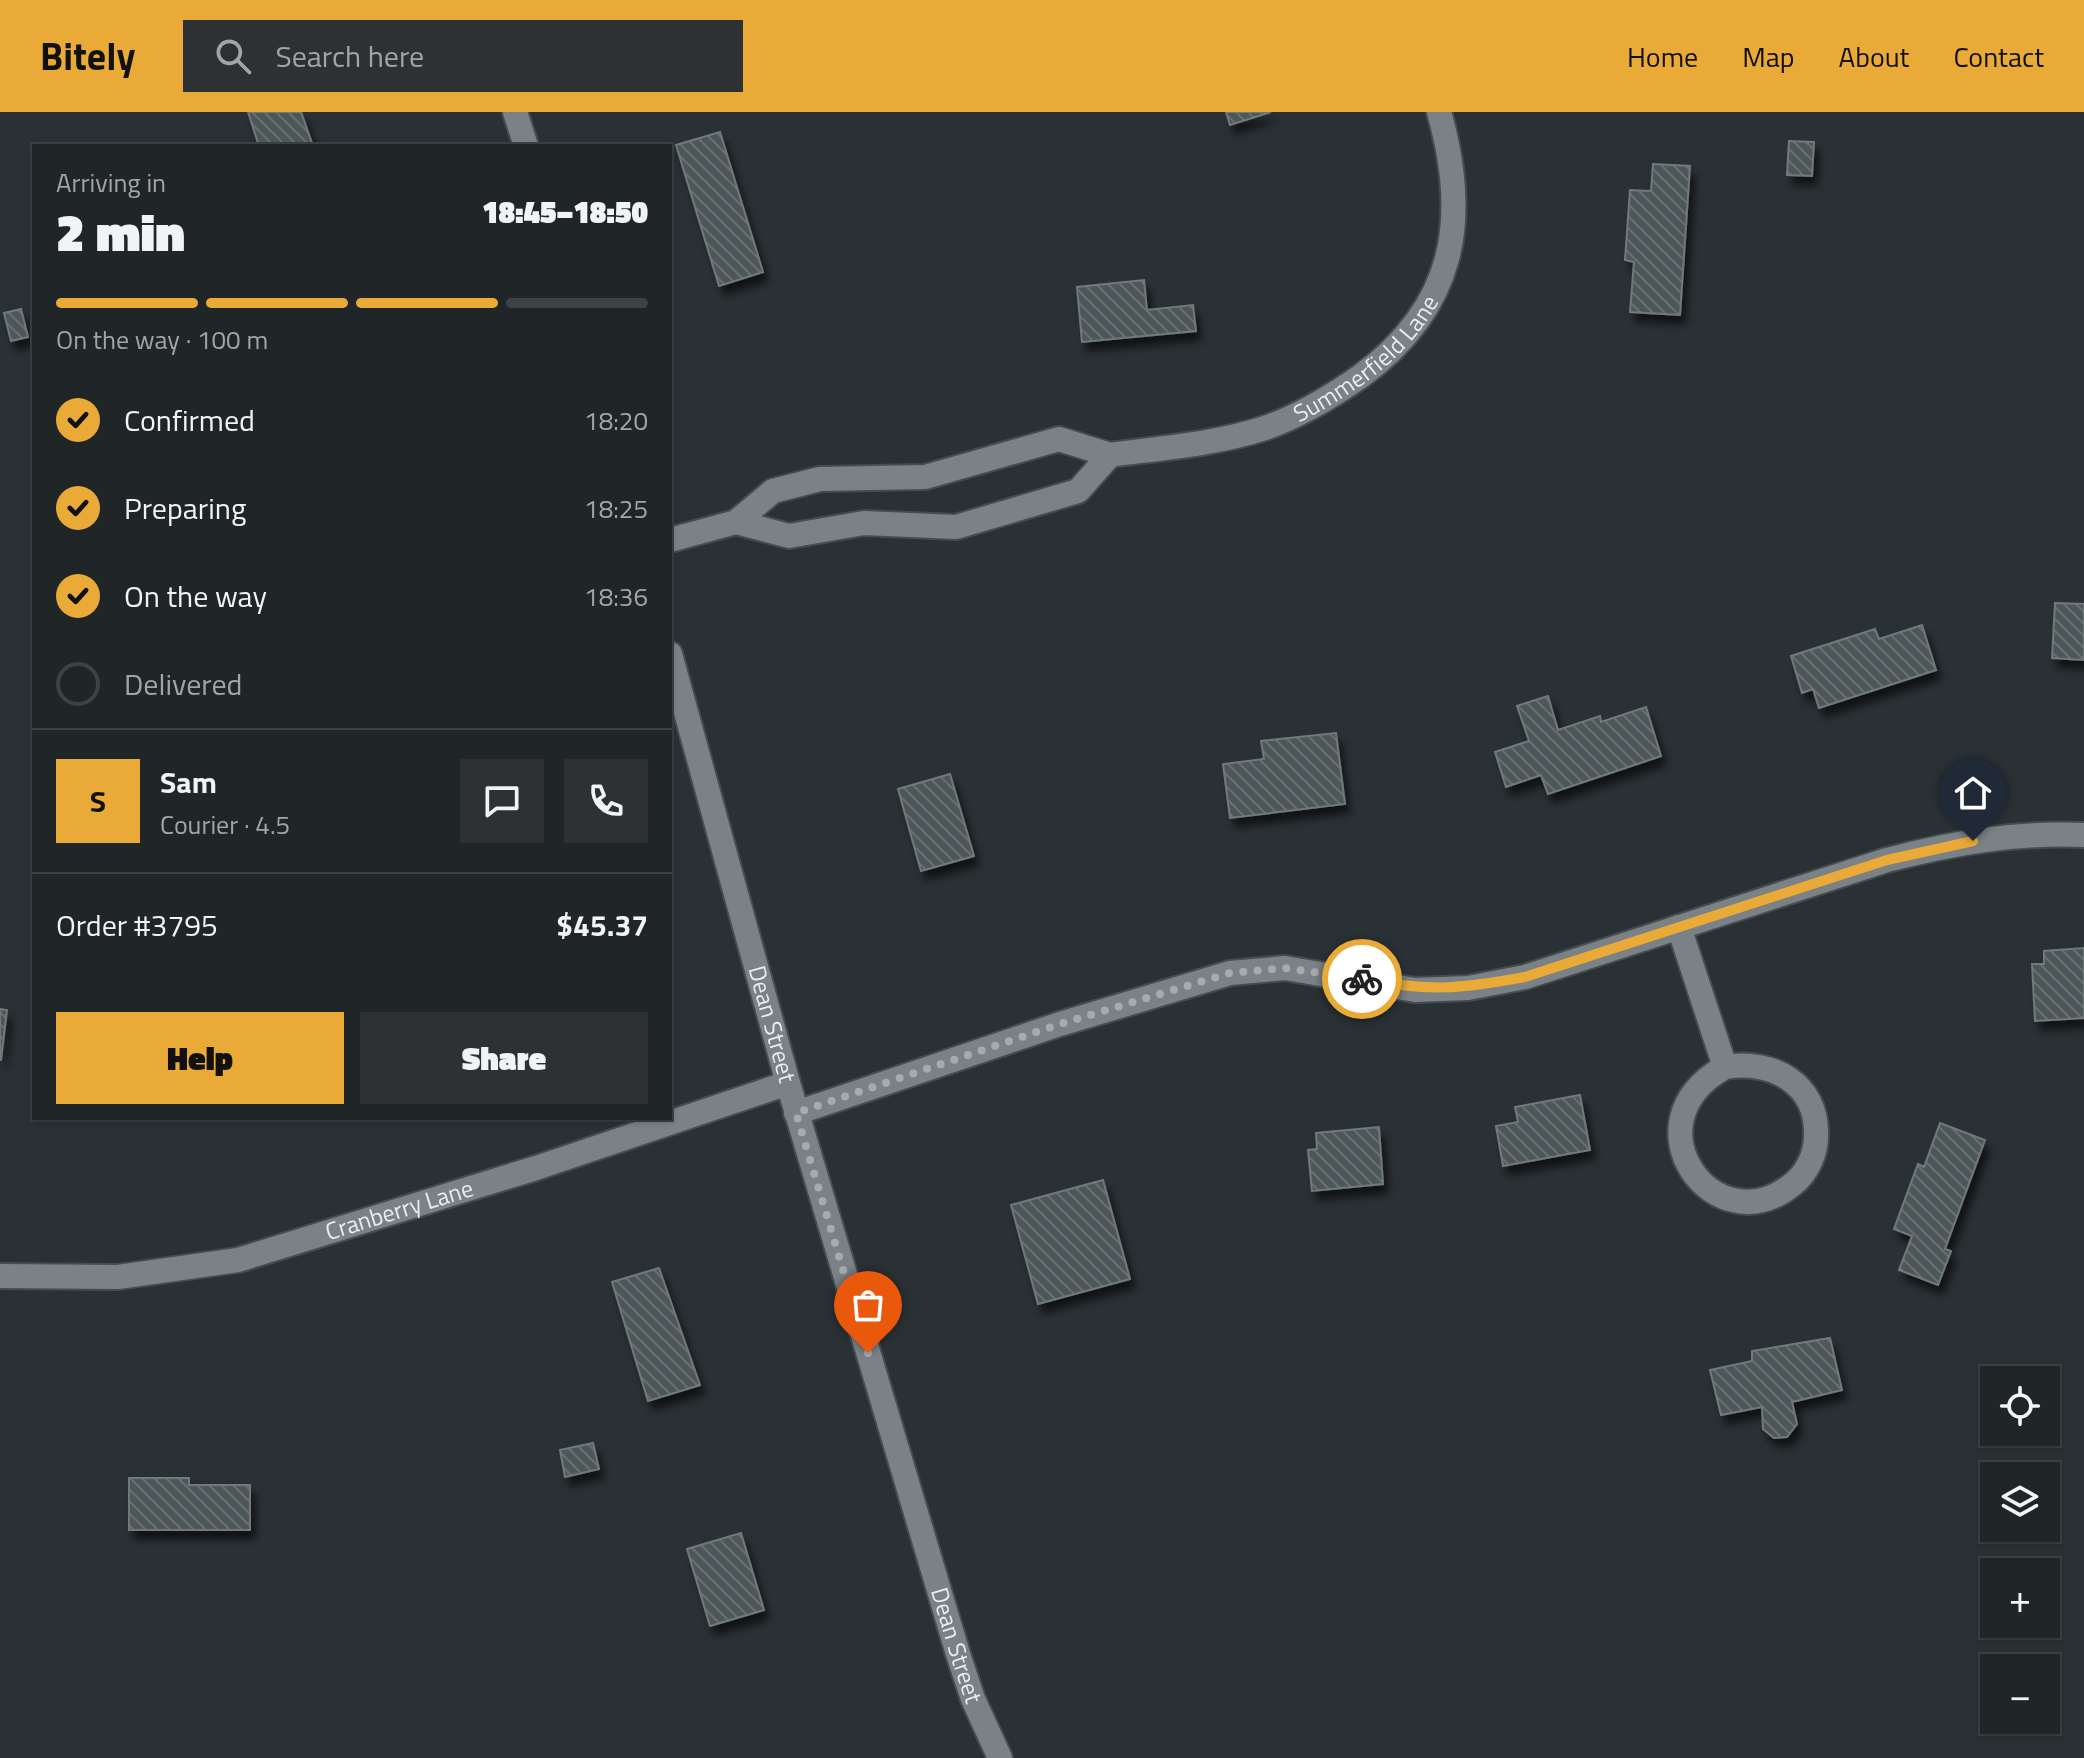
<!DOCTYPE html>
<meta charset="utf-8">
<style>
:root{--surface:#202528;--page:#2d3134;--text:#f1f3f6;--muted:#a2a5a8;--line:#3d4245;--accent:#eaaa38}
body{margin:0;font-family:"Titillium Web",sans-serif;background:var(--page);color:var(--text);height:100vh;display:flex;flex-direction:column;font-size:30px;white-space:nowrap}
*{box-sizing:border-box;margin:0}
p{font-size:26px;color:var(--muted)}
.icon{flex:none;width:44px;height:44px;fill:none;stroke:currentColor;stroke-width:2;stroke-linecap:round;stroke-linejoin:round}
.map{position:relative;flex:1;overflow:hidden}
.drawer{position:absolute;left:32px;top:32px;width:640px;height:976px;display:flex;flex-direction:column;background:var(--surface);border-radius:0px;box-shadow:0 2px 6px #0004,0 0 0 2px var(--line)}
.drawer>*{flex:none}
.fabs{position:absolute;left:1980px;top:1254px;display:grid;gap:16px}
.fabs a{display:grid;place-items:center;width:80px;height:80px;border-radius:0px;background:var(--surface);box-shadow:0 2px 6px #0004,0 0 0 2px var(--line);font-size:40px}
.pin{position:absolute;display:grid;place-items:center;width:68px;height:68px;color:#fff;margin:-82px -34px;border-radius:50% 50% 50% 0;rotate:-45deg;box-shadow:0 0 8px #0007}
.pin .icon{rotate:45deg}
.courier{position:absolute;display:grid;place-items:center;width:80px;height:80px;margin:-40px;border:6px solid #eaaa38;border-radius:50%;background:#fff;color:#222;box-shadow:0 2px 10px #0007}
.overview em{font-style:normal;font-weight:800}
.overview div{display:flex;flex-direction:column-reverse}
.overview{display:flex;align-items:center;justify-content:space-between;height:136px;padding:0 24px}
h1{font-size:52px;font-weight:800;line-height:60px}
.bar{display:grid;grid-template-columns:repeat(4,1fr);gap:12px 8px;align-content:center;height:96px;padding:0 24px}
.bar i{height:10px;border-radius:6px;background:var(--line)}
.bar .active{background:var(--accent)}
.bar p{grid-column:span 4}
.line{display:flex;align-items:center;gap:20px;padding:0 24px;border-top:2px solid var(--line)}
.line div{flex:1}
.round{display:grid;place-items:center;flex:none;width:84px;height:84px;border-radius:0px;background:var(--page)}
ol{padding:0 24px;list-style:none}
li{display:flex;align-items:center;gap:24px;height:88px}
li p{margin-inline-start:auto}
li .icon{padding:8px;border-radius:50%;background:var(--accent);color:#111;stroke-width:4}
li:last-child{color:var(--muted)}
li i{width:44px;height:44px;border:4px solid var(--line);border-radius:50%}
.action{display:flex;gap:16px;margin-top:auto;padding:16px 24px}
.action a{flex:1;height:92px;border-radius:0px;background:var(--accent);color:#111;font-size:32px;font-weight:800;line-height:92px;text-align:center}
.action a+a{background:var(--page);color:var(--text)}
header{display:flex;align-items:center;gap:48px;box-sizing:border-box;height:112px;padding:0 40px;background:var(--accent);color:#111}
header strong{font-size:38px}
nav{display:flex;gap:44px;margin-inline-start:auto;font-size:28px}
.search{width:560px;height:72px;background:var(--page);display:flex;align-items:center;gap:20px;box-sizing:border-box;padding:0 28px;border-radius:0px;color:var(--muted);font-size:30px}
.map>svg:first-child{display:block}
</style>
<header>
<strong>Bitely</strong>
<div class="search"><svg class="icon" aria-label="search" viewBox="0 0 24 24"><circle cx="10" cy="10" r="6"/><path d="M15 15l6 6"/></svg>Search here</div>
<nav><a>Home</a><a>Map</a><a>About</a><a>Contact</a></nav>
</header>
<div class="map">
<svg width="2084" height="1646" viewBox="0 0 2084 1646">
<defs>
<pattern id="building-back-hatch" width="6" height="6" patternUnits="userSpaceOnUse" patternTransform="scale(2)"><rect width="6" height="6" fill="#4e5758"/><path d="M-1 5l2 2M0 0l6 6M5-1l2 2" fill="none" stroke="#686f70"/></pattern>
<filter id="shadow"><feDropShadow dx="5" dy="9" stdDeviation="4" flood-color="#0009"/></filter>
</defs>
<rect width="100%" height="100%" fill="#2a3135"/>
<path fill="url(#building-back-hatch)" stroke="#707a7a" stroke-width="2" filter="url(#shadow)" d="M 248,0 L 301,0 L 313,34 L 259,34 Z
M 1226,0 L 1271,0 L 1230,13 Z
M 720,20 L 763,160 L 719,174 L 676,33 Z
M 1789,29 L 1814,30 L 1812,64 L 1787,63 Z
M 1653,52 L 1690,54 L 1680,203 L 1630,200 L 1634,150 L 1625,148 L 1630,78 L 1651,79 Z
M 1144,168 L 1147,198 L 1193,193 L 1196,219 L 1082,230 L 1077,175 Z
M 21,197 L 28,225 L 11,229 L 4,201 Z
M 2055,491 L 2084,492 L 2084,548 L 2052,546 Z
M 1922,513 L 1936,558 L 1819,596 L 1813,577 L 1802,581 L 1791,544 L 1875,517 L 1879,527 Z
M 1548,584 L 1558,618 L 1600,604 L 1601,610 L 1646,595 L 1661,644 L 1548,682 L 1541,663 L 1506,675 L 1495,640 L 1529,629 L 1517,594 Z
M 1336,621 L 1345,692 L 1230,706 L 1223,652 L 1264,647 L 1261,629 Z
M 950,662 L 974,744 L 921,759 L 898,677 Z
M 2084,836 L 2084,906 L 2035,909 L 2032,852 L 2044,852 L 2044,839 Z
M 0,897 L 7,898 L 1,948 L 0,948 Z
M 1580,983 L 1590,1038 L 1503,1054 L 1496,1014 L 1518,1010 L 1515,995 Z
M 1940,1011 L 1985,1028 L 1945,1137 L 1951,1139 L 1938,1173 L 1899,1158 L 1912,1124 L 1894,1117 L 1918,1052 L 1924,1055 Z
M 1379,1015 L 1383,1072 L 1312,1079 L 1308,1038 L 1317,1037 L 1316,1021 Z
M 1103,1068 L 1130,1167 L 1038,1192 L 1011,1093 Z
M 659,1156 L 700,1273 L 648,1289 L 612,1170 Z
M 1830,1226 L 1842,1278 L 1792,1290 L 1797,1312 L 1787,1325 L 1774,1326 L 1763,1317 L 1762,1295 L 1721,1303 L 1710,1258 L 1752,1249 L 1752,1239 Z
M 593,1331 L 599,1357 L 565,1365 L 560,1338 Z
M 129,1366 L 189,1366 L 189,1373 L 250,1373 L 250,1418 L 129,1418 Z
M 741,1421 L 764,1498 L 710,1514 L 687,1437 Z"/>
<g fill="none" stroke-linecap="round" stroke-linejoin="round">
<g stroke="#454c4f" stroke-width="28">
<g id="street">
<path d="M 515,0 L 526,34"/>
<path id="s1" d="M 1110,343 C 1162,336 1216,332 1265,316 C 1300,304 1331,285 1361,264 C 1455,195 1470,109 1439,0"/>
<path d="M 670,428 L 736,410 L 773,379 L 820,367 L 925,365 L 1059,327 L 1110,343 L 1078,379 L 956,415 L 864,411 L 789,424 L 736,410"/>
<path id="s2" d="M 670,542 L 788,971 L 958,1542 L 973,1587 L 1000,1646"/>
<path d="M 1679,815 L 1725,955 C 1771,947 1818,971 1816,1024 C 1816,1042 1807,1061 1793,1072 C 1715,1136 1624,1011 1725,955"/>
<path d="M 796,1001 L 1060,912 L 1230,861 L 1285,856 L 1415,878 L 1468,876 L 1525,865 L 1887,748 C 1953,731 2016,720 2084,723"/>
<path id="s3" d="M 0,1164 L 118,1165 L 238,1148 L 536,1056 L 788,971"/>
</g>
</g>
<use href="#street" stroke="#7a8286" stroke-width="24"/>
</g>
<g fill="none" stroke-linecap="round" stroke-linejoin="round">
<path stroke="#a6abae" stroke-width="8" stroke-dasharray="0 14.4" d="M 868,1241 L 796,1001 L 1060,912 L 1230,861 L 1285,856 L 1362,867"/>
<path stroke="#eaaa38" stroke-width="10" d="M 1362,867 C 1428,880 1460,877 1525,865 L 1887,748 L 1973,729"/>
</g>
<g text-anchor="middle" stroke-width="8" stroke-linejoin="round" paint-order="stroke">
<g font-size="24" fill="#e8edef" stroke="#15181a">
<text dy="8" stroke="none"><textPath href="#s1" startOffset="282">Summerfield Lane</textPath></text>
<text dy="8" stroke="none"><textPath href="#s2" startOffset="384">Dean Street</textPath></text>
<text dy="8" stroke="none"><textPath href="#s3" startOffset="408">Cranberry Lane</textPath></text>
<text dy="8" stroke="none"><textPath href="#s2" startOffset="1032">Dean Street</textPath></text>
</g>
</g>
</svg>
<div class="fabs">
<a><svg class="icon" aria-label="locate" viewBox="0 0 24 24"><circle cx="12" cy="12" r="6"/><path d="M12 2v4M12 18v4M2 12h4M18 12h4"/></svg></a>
<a><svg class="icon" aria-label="layers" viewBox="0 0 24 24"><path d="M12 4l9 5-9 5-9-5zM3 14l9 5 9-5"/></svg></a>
<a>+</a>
<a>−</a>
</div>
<div class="pin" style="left:868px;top:1241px;background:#ea580c"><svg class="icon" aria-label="bag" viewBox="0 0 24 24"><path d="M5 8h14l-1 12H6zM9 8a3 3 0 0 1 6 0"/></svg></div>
<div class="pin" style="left:1973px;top:729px;background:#1f2937"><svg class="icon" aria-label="home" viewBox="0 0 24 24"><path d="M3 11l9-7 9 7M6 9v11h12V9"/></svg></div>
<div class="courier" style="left:1362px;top:867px"><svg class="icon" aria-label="bike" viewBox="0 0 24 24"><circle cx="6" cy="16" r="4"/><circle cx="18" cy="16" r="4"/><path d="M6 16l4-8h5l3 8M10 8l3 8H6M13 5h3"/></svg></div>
<section class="drawer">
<div class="overview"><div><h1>2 min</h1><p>Arriving in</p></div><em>18:45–18:50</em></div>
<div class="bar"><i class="active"></i><i class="active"></i><i class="active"></i><i></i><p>On the way · 100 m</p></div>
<ol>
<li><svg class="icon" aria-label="check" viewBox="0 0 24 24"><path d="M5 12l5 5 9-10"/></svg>Confirmed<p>18:20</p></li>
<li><svg class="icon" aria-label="check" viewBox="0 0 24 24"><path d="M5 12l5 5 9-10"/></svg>Preparing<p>18:25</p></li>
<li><svg class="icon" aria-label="check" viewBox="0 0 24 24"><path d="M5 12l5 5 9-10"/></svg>On the way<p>18:36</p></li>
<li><i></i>Delivered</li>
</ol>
<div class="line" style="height:144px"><b class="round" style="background:var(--accent);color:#111">S</b><div><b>Sam</b><p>Courier · 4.5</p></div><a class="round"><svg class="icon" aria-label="chat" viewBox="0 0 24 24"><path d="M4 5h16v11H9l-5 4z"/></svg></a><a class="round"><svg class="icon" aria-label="phone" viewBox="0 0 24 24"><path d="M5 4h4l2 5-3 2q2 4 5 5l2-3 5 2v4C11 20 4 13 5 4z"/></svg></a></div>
<div class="line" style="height:104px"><div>Order #3795</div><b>$45.37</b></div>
<div class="action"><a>Help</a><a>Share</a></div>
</section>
</div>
